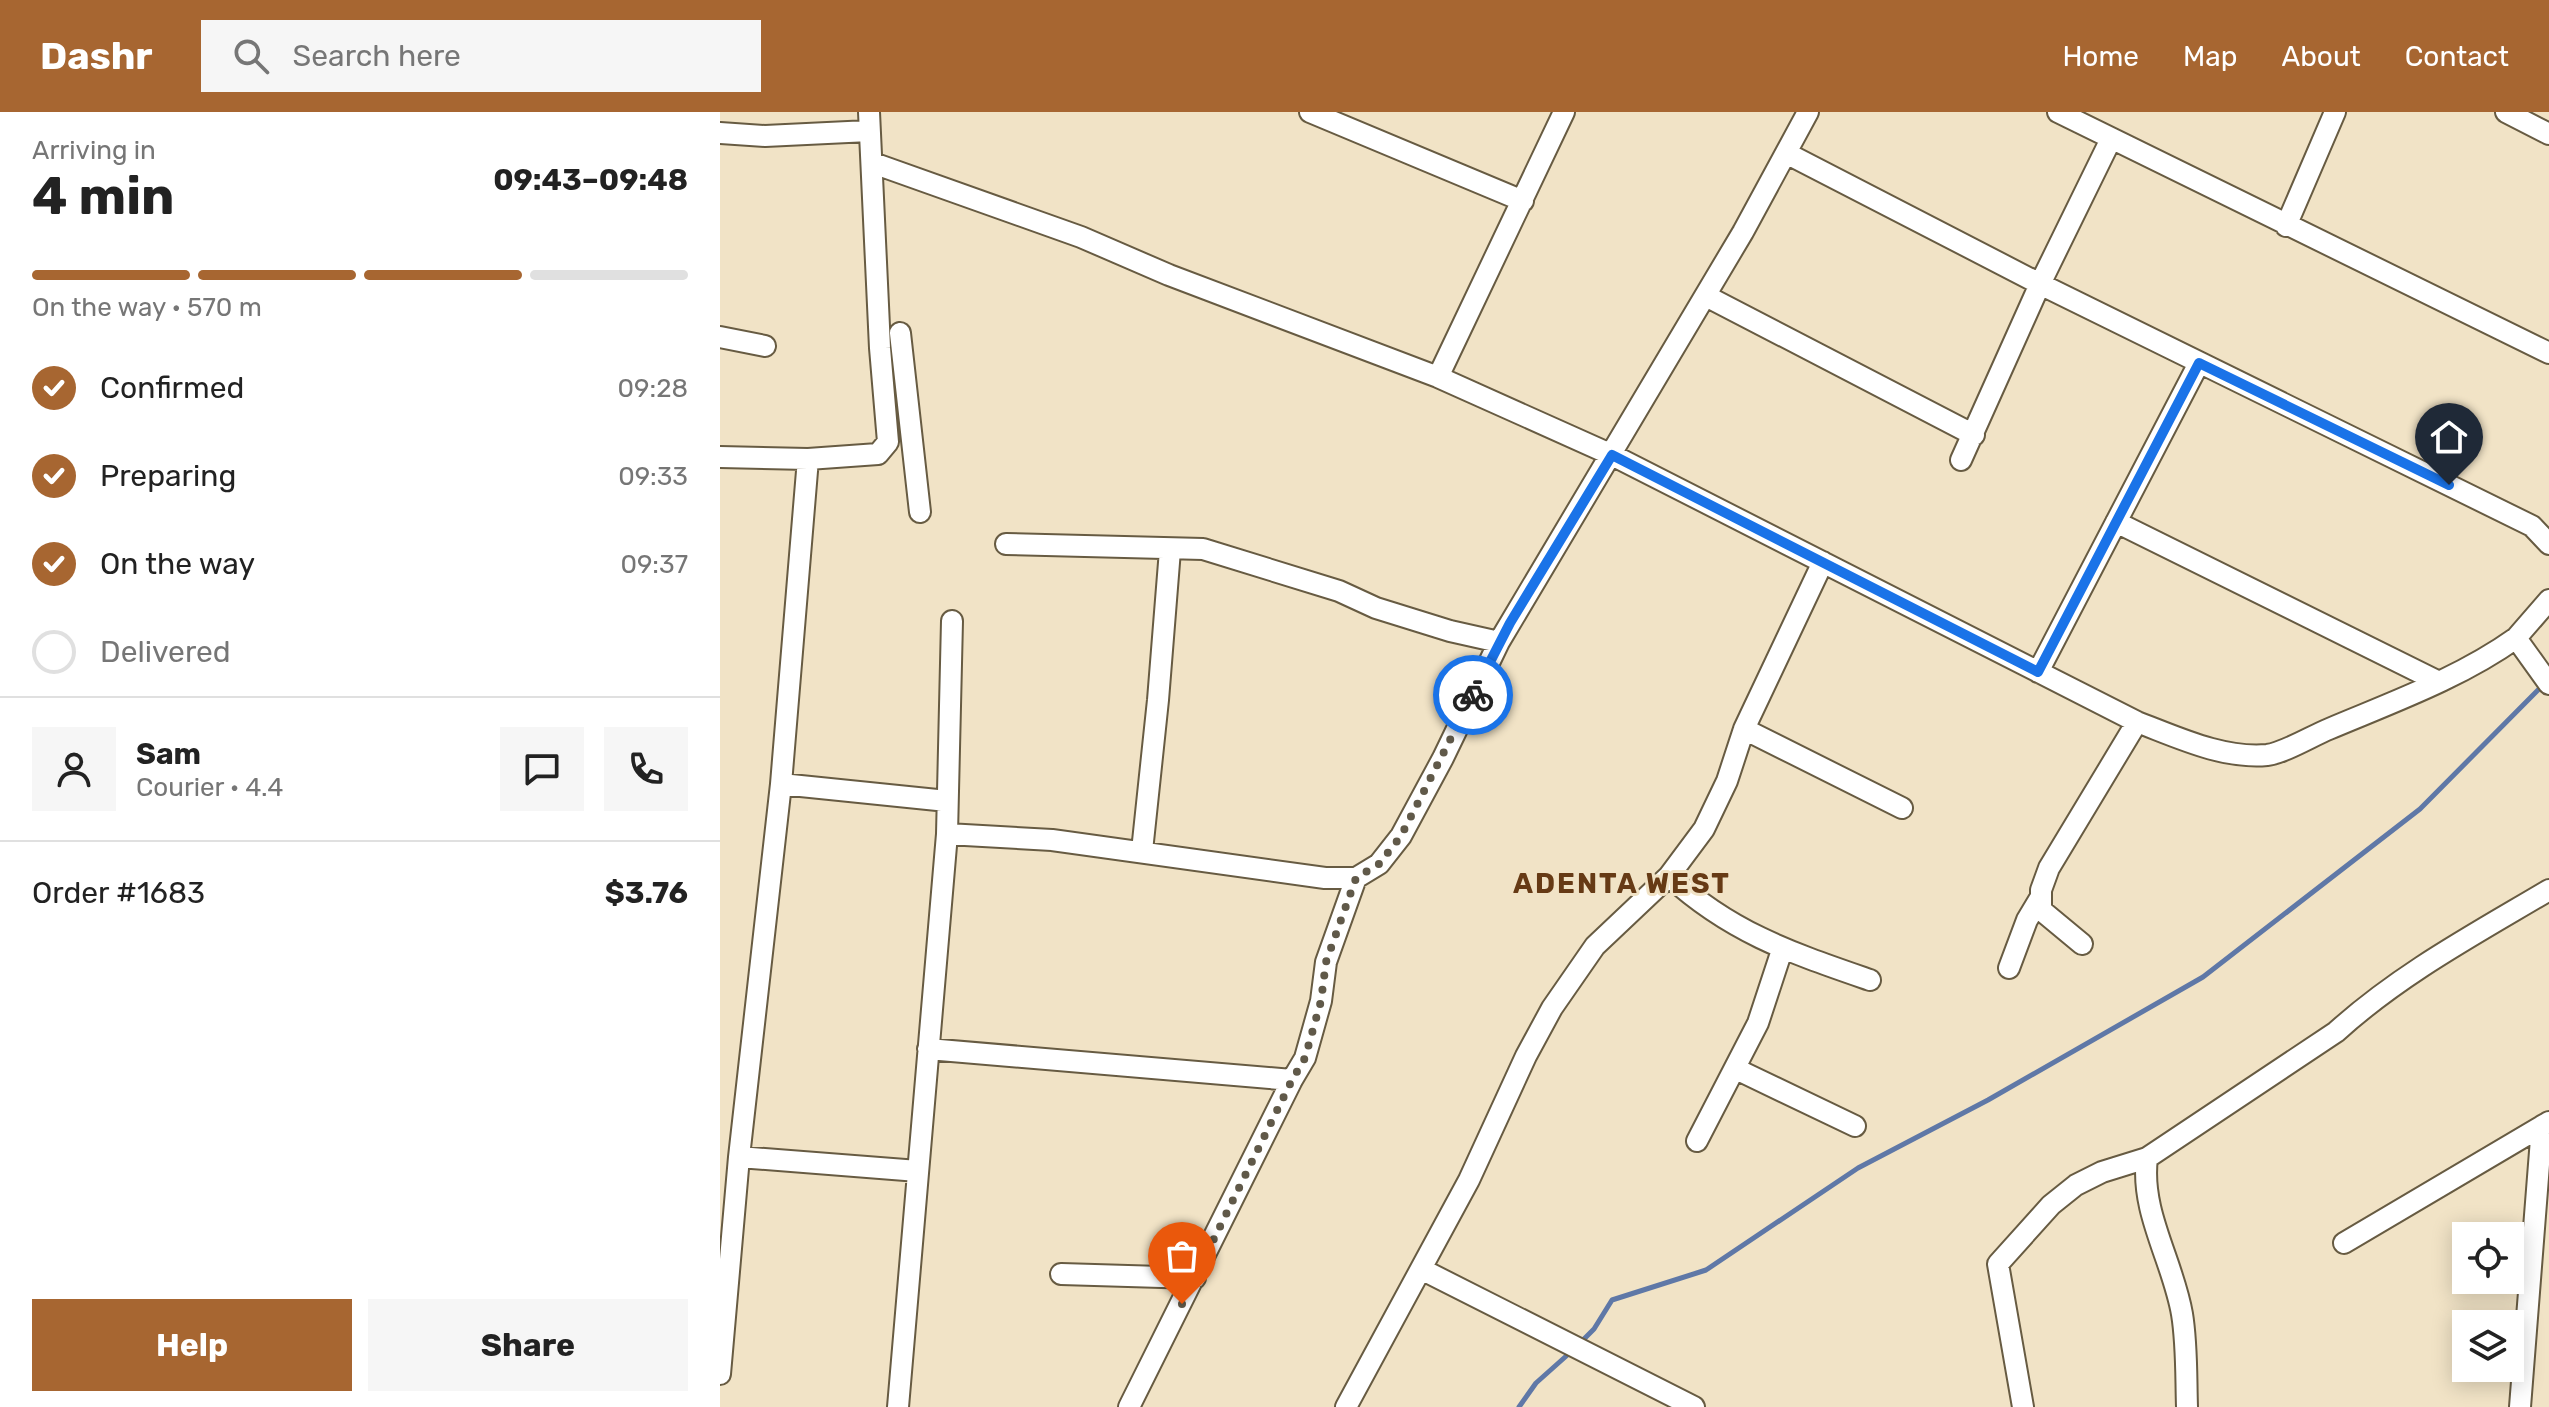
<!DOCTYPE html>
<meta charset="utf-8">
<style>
:root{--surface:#fff;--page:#f6f6f6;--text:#222;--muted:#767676;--line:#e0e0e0;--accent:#a76631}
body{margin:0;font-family:Rubik,sans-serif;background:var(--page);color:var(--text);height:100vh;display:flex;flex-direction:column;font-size:30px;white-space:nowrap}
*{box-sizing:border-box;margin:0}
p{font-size:26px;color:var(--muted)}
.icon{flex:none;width:44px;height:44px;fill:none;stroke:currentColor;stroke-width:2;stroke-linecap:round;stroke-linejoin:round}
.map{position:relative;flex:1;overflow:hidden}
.sheet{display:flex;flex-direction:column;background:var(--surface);width:720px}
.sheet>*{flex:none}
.tools{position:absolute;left:1732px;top:1110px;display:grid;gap:16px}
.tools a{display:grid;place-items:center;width:72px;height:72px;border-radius:0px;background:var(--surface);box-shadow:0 4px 20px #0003;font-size:40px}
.pin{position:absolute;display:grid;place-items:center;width:68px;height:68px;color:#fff;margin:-82px -34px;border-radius:50% 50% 50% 0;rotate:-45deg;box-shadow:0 0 8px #0007}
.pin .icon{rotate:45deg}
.courier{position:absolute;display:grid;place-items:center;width:80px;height:80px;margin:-40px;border:6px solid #1a73e8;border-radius:50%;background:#fff;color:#222;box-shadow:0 2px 10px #0007}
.head em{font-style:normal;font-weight:700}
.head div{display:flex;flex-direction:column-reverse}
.head{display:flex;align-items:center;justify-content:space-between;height:136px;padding:0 32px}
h1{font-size:52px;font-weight:700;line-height:60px}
.bar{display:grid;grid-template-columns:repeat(4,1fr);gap:12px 8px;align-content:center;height:96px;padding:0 32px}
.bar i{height:10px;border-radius:6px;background:var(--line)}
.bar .active{background:var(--accent)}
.bar p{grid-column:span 4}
.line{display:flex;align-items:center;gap:20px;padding:0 32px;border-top:2px solid var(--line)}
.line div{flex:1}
.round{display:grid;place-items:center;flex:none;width:84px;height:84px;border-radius:0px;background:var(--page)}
ol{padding:0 32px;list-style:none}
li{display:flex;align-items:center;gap:24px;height:88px}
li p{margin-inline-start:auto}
li .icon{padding:8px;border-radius:50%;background:var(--accent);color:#fff;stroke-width:4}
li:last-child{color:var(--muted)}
li i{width:44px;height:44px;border:4px solid var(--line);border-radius:50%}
.primary-button{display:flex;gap:16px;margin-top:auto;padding:16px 32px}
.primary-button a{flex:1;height:92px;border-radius:0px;background:var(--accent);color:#fff;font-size:32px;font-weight:700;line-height:92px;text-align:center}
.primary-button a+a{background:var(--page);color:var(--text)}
header{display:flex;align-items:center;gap:48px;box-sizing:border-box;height:112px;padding:0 40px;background:var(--accent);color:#fff}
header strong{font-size:38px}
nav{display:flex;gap:44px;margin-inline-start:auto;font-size:28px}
.search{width:560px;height:72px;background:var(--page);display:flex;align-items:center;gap:20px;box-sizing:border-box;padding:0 28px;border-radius:0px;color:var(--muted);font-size:30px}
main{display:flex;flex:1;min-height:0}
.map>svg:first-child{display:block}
</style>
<header>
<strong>Dashr</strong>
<div class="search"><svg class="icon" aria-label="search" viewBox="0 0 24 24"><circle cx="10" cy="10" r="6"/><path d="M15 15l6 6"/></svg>Search here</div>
<nav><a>Home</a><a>Map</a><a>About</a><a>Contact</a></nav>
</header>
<main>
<section class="sheet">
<div class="head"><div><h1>4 min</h1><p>Arriving in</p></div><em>09:43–09:48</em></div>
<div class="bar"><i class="active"></i><i class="active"></i><i class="active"></i><i></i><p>On the way · 570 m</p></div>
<ol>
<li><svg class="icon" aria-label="check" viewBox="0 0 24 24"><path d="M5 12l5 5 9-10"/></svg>Confirmed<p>09:28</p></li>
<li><svg class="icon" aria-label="check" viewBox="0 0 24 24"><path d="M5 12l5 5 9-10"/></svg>Preparing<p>09:33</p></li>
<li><svg class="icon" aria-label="check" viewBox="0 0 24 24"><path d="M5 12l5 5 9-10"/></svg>On the way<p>09:37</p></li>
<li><i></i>Delivered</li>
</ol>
<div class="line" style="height:144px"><a class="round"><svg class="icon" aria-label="person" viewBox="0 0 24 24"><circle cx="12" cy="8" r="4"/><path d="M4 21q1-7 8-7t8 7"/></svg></a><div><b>Sam</b><p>Courier · 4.4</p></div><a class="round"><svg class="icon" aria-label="chat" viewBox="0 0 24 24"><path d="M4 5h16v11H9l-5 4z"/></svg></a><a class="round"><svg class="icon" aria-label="phone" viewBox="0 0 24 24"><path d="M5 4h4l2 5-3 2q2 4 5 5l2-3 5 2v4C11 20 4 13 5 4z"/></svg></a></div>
<div class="line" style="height:104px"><div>Order #1683</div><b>$3.76</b></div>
<div class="primary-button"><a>Help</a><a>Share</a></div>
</section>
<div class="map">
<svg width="1829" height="1295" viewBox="0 0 1829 1295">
<rect width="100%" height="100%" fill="#f1e3c6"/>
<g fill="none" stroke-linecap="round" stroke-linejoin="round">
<path stroke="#5f78a7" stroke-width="5" d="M 860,1231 L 874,1217 L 892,1188 L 986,1158 L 1138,1056 L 1268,988 L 1483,865 L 1700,697 L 1822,574
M 799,1295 L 816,1271 L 853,1238"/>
<g stroke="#675b42" stroke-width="24">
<path id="minor" d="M 590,0 L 803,89
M 1338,0 L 1829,241
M 1786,0 L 1829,22
M 0,21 L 45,24 L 149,19
M 1066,41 L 1320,172 L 1812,414 L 1829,432
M 153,51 L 361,125 L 449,163 L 718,265 L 892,343 L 1417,610 C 1457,625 1502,647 1547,643 C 1564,641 1592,624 1609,617 C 1673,590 1740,566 1796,526 L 1829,572
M 1566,114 L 1615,0
M 986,184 L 1254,323
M 180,221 L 200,400
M 0,225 L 45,234
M 718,265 L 844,0
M 0,345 L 88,347 L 158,342 L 168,330 L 160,236 L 149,0
M 1241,348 L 1320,172 L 1391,27
M 1396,410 L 1719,570
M 286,432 L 483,437 L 619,479 L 656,496 L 730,519 L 779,530
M 1796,526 L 1829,488
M 1318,560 L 1479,251
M 1024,617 L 1182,696
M 61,672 L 227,689
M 227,722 L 332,728 L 605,766 L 636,766 L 659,752 L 681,724 L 723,646 L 779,530 L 1023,120 L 1088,0
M 422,739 L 438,588 L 450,438
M 949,764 C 1011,821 1072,841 1150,868
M 1362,832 L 1321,798 L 1321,778 L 1329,756 L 1417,610
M 1289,856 L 1307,808 L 1319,788
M 208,937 L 572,968
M 1016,957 L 1135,1014
M 977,1029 L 1038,911 L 1062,838
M 19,1045 L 198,1059
M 1427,1046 C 1420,1100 1453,1149 1462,1202 C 1467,1232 1466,1264 1467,1295
M 1624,1131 L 1822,1014
M 701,1157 L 974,1295
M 341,1162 L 475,1166
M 0,1262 L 19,1045 L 61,672 L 88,347
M 178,1295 L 227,722 L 232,509
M 409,1295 L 572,968 L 585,946 L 601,889 L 606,850 L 636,766
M 626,1295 L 749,1068 L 806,944 L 832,896 L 875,834 L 949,764 L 984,717 L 1007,669 L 1024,617 L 1103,450
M 1303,1295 L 1278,1152 L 1331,1093 L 1356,1073 L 1382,1060 L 1427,1046 L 1616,920 C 1680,862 1755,822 1829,778
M 1800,1295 L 1822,1014 L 1829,1010"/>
</g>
<use href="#minor" stroke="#fff" stroke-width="20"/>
</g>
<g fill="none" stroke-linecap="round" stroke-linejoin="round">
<path stroke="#605949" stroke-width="8" stroke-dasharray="0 14.4" d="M 462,1192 L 572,968 L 585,946 L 601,889 L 606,850 L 636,766 L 659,752 L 681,724 L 753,583"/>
<path stroke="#1a73e8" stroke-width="10" d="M 753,583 L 790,511 L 892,343 L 1318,560 L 1479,251 L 1729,373"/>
</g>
<g text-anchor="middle" stroke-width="6" stroke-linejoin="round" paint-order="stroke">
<g font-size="28" font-weight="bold" letter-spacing="2" fill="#663a15" stroke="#f1e3c6">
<text x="902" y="781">ADENTA WEST</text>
</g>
</g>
</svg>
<div class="tools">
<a><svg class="icon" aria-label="locate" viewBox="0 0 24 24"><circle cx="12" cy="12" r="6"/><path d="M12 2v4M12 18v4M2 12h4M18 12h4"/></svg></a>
<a><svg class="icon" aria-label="layers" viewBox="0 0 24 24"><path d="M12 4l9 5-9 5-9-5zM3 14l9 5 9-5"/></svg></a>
</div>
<div class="pin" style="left:462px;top:1192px;background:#ea580c"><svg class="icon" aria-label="bag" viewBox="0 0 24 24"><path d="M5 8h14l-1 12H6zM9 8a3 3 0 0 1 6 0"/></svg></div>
<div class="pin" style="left:1729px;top:373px;background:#1f2937"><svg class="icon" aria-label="home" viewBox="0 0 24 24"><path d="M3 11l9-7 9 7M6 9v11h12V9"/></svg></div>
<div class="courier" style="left:753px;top:583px"><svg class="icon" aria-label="bike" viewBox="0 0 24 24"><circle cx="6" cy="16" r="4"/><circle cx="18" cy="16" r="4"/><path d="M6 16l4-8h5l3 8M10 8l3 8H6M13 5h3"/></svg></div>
</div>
</main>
